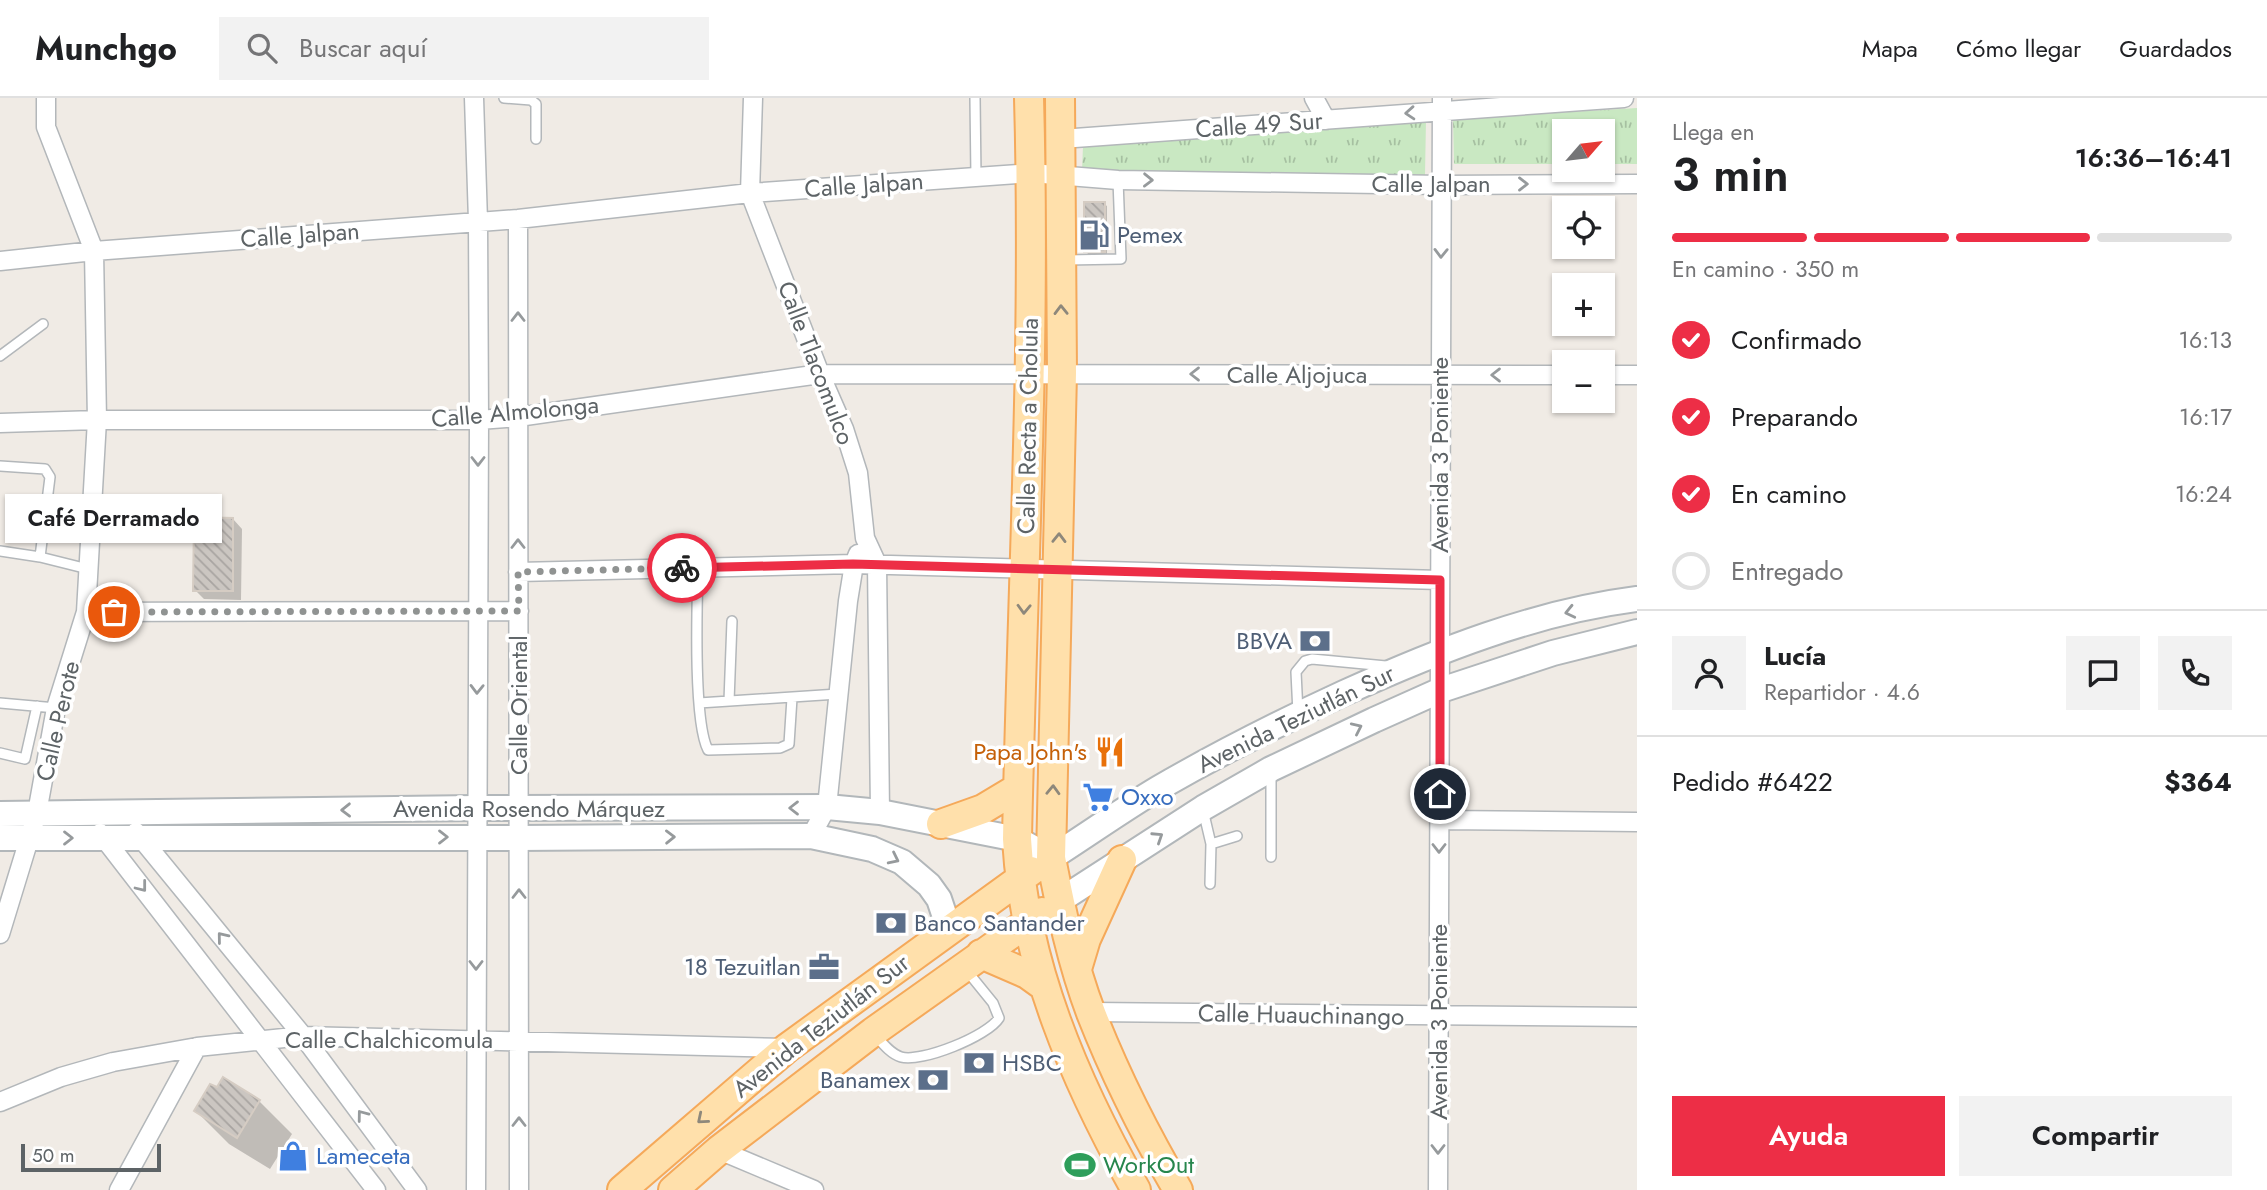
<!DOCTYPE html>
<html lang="es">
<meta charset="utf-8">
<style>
:root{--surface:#fff;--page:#f2f2f2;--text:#202124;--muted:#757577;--line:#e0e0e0;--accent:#ed2e46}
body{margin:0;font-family:Jost,sans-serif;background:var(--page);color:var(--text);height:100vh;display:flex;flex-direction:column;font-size:26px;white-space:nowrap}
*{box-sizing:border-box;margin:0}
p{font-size:23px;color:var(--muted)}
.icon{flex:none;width:38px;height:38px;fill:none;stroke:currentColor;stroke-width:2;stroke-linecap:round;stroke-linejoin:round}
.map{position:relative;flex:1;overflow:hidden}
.details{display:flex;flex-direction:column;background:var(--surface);width:630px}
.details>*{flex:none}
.needle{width:46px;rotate:62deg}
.fabs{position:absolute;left:1552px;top:21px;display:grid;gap:14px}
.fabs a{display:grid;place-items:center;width:63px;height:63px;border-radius:0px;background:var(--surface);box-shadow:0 2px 5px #0004;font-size:35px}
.scale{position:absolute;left:21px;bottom:18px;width:140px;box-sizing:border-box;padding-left:7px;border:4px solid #5d6366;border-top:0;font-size:19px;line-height:24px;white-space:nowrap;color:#5d6366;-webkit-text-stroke:5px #fff;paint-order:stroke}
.pin{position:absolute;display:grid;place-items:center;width:60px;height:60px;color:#fff;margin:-30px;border:4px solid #fff;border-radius:50%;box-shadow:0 2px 7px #0007}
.courier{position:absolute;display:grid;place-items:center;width:70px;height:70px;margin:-35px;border:5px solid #ed2e46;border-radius:50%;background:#fff;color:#222;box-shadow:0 2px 9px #0007}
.bubble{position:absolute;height:49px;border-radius:0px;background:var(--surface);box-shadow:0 2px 5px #0004;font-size:23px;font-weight:600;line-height:49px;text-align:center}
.overview em{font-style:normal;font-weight:600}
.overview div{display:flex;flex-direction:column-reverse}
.overview{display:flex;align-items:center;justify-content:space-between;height:119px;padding:0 35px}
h1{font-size:46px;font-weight:600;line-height:52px}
.bar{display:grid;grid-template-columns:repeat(4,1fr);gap:10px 7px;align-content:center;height:84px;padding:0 35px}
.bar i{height:9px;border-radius:5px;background:var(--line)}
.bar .active{background:var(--accent)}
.bar p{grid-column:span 4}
.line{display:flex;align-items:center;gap:18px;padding:0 35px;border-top:2px solid var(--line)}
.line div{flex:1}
.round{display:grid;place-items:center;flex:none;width:74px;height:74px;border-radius:0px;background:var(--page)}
ol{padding:0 35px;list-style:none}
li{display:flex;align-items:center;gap:21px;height:77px}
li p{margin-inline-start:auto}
li .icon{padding:7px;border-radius:50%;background:var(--accent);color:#fff;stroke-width:4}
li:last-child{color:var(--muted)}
li i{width:38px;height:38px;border:4px solid var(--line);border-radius:50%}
.action{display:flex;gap:14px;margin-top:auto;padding:14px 35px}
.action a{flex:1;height:80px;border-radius:0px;background:var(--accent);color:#fff;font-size:28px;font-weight:600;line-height:80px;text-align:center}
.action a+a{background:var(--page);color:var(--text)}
header{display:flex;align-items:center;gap:42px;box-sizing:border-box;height:98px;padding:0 35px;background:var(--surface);border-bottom:2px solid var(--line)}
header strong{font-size:33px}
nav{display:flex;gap:38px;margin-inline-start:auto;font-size:24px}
.search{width:490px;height:63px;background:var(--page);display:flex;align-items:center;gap:18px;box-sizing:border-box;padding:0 24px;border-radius:0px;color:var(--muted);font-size:26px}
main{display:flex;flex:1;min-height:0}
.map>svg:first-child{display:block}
</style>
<header>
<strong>Munchgo</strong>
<div class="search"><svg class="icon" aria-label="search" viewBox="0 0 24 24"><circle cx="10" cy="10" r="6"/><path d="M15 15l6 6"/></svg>Buscar aquí</div>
<nav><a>Mapa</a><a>Cómo llegar</a><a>Guardados</a></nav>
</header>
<main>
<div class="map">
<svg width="1637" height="1092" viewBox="0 0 1637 1092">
<defs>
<pattern id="grass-tufts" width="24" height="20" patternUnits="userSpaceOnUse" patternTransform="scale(1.75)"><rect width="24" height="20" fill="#c9e8c2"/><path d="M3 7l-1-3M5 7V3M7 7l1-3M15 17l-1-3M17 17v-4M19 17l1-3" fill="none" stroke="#a6c0a1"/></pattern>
<pattern id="building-back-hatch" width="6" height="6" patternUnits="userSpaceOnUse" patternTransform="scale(1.75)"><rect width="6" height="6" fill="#cbc6c1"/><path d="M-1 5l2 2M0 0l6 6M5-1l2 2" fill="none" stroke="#a8a4a1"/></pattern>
</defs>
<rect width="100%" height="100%" fill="#f0ebe5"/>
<path fill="url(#grass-tufts)" d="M 1637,10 L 1637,66 L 1603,66 L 1603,33 L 1564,33 L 1564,66 L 1454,66 L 1453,21 Z
M 1426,22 L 1425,77 L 1082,73 L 1083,48 Z"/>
<path fill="#0003" d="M 1104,106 L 1107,108 L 1107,156 L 1088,156 L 1086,153 Z
M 233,421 L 242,431 L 241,502 L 204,501 L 195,492 Z
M 259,1003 L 292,1036 L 270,1071 L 229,1046 L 196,1013 Z"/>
<path fill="url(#building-back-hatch)" stroke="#d5ccc3" stroke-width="2" d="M 1084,104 L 1105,104 L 1105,154 L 1084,154 Z
M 194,419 L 233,420 L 233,493 L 193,493 Z
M 223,979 L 260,1002 L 237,1040 L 194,1013 L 210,986 L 217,989 Z"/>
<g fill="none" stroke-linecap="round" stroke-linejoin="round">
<g stroke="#b3b7ba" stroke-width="12">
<path id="service" d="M 504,0 L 531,2 L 536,6 L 536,41
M 975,0 L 976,79
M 1066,162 L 1121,161 L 1118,82
M 0,258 L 43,226
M 0,368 L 45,371 L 50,379 L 40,459
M 0,453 L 40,459 L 88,471
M 698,469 C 697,507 693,623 708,652 L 780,650 L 789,646 L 792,600
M 729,603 L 732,523
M 0,605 L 56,610
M 699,605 L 838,596
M 1298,615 L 1296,574 L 1305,563 L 1312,561 L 1386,568
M 0,655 L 25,661 L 37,608
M 1203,712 L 1211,746 L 1237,738
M 1271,759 L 1271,676
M 1210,786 L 1211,746
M 876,938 C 883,946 891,956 901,959 C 921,965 988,938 999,920 L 993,905 L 967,873"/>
</g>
<g stroke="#b3b7ba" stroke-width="21">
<path id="minor" d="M 474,0 L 478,123 L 479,322 L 476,1092
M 753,0 L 750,95 L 820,276 L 844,331 L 858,375 L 865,440 L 877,466 L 880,714
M 1314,0 L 1326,22
M 1061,41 L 1624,0
M 518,121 L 519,1092
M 0,163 L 94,153 L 518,121 L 750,95 L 1031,75 L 1118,82 L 1442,87 L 1637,86
M 1603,277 L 1637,277
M 0,325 L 97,322 L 479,322 L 518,319 L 820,276 L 1564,277
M 518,474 L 854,466 L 1440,482
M 86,514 L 519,513
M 1440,722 L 1637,724
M 136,734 L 303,938 L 417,1092
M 100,735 L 376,1092
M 811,738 L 827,709 L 848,503 L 854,466 L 858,456
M 0,836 L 37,715 L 56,610 L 86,514 L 97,322 L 94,153 L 46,29 L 46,0
M 1091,914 L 1637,919
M 0,1004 L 61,979 L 113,964 L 197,949 L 303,938 L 787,950
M 719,1052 L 814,1092
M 119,1092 L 197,949
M 1438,1092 L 1442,0"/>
</g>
<g stroke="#b2b7ba" stroke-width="28">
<path id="secondary" d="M 0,716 L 476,710 L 827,709 L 880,714 L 1017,741 L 1051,760 C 1087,737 1122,712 1159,690 C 1218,656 1281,624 1344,595 C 1437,553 1535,514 1637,501
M 0,740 L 518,740 L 811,738 L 872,751 L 902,764 L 929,787 L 939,801 L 949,831
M 1059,803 L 1203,710 L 1271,671 L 1374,622 L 1441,592 L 1553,555 L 1637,534"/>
</g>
<g stroke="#f5a95a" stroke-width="32">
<path id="primary" d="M 1029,0 C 1036,247 1022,494 1017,741 C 1024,866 1075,984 1136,1092
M 1060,0 L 1062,275 L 1051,760 C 1061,812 1072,865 1091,915 C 1115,976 1145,1036 1178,1092
M 941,726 L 983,711 L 1018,690
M 981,856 L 1027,876 L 1045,889
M 1077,871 L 1086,841 L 1122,762
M 622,1092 L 787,950 L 1031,773
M 673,1092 L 719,1052 L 873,934 L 1042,814"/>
</g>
<use href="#service" stroke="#fff" stroke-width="9"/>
<use href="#minor" stroke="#fff" stroke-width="18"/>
<use href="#secondary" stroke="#fff" stroke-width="24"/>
<use href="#primary" stroke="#ffe0ab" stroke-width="28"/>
</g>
<defs><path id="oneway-chevron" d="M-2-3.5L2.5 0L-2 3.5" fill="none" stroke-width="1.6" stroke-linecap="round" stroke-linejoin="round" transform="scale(1.75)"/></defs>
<g stroke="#969a9c">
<use href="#oneway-chevron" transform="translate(1410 15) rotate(176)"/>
<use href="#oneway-chevron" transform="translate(1148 82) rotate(1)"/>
<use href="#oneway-chevron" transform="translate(1523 86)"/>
<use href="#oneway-chevron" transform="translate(1441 155) rotate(91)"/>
<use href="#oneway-chevron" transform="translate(518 219) rotate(-90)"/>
<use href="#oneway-chevron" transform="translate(1195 276) rotate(-180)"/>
<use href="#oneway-chevron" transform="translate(1496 277) rotate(180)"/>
<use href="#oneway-chevron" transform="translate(478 363) rotate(90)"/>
<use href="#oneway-chevron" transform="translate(518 446) rotate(-90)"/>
<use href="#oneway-chevron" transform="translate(1570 514) rotate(167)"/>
<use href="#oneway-chevron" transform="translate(477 591) rotate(91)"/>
<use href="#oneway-chevron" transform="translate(1357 630) rotate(-25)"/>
<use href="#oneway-chevron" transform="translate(794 710) rotate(180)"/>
<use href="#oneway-chevron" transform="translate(346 712) rotate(179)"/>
<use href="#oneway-chevron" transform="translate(443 739)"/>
<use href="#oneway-chevron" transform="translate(670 739) rotate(-1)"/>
<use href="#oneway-chevron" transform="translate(1158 739) rotate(-33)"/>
<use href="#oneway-chevron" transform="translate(68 740)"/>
<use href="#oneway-chevron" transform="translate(1439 750) rotate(90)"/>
<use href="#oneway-chevron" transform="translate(894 761) rotate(26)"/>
<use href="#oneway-chevron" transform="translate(142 789) rotate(52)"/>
<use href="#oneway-chevron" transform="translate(519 796) rotate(-90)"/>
<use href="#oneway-chevron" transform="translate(222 839) rotate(-129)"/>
<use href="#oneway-chevron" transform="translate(476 867) rotate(90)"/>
<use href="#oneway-chevron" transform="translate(362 1017) rotate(-127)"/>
<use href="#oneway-chevron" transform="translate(519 1024) rotate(-90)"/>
<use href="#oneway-chevron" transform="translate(1438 1051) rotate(90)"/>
</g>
<g stroke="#8e887b">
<use href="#oneway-chevron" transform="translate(1061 212) rotate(-91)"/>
<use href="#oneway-chevron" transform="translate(1059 440) rotate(-89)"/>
<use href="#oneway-chevron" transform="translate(1024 511) rotate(92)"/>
<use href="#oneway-chevron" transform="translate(1053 692) rotate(-88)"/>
<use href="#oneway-chevron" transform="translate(702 1021) rotate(140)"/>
</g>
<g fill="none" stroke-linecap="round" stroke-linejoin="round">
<path stroke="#909392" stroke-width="7" stroke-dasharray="0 12.6" d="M 114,514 L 519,513 L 518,474 L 682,470"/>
<path stroke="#ed2e46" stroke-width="9" d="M 682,470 L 853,466 L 1440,482 L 1440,696"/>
</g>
<defs>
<g id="fuel-bare" transform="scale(2.415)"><path d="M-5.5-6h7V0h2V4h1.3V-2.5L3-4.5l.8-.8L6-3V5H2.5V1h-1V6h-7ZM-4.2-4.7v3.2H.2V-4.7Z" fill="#5c6f8a" stroke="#fff" stroke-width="2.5" paint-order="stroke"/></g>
<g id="bank-bare" transform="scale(2.415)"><path d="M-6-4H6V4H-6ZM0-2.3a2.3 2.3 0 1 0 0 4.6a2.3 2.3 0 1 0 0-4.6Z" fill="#5c6f8a" stroke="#fff" stroke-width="2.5" paint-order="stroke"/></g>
<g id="restaurant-bare" transform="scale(2.415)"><path d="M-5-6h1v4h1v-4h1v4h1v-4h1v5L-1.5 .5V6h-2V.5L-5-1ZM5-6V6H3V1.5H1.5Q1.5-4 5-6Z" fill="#e8710a" stroke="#fff" stroke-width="2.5" paint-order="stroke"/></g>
<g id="supermarket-bare" transform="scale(2.415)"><path d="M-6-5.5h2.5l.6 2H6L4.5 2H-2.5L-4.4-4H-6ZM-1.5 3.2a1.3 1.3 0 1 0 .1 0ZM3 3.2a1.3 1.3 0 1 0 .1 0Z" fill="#3f7fe0" stroke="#fff" stroke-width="2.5" paint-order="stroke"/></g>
<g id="office-bare" transform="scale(2.415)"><path d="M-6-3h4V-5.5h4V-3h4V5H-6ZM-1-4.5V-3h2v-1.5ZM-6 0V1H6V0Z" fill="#5c6f8a" stroke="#fff" stroke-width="2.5" paint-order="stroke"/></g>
<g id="shop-bare" transform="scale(2.415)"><path d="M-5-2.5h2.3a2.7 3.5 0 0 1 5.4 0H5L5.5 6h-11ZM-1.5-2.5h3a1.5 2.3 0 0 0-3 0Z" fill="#3f7fe0" stroke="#fff" stroke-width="2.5" paint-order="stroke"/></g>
<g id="stadium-bare" transform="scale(2.415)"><path d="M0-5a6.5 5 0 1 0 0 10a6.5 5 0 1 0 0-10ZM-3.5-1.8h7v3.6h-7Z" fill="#2e9e5b" stroke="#fff" stroke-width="2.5" paint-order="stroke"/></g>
</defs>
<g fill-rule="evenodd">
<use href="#fuel-bare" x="1094" y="137"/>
<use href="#bank-bare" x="1315" y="543"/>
<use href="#restaurant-bare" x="1110" y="654"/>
<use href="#supermarket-bare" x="1098" y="699"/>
<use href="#bank-bare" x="891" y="825"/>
<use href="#office-bare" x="824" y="869"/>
<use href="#bank-bare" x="979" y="965"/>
<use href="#bank-bare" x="933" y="982"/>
<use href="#shop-bare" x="293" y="1058"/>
<use href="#stadium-bare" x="1080" y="1067"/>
</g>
<g text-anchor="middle" stroke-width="7" stroke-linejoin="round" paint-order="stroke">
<g font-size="24" fill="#5d6366" stroke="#fff">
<text transform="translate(1259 27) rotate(-4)" y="8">Calle 49 Sur</text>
<text x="1431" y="94">Calle Jalpan</text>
<text transform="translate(864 87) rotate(-4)" y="8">Calle Jalpan</text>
<text transform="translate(300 137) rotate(-4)" y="8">Calle Jalpan</text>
<text transform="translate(816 265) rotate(69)" y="8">Calle Tlacomulco</text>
<text x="1297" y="285">Calle Aljojuca</text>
<text transform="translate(515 314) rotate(-5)" y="8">Calle Almolonga</text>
<text transform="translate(1028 328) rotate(-89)" y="8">Calle Recta a Cholula</text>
<text transform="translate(1440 357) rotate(-90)" y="8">Avenida 3 Poniente</text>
<text transform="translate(519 607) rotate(-90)" y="8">Calle Oriental</text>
<text transform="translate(1296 621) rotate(-26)" y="8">Avenida Teziutlán Sur</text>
<text transform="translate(58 623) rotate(-77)" y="8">Calle Perote</text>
<text x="529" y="719">Avenida Rosendo Márquez</text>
<text transform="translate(1301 917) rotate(1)" y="8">Calle Huauchinango</text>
<text transform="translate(1439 924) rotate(-90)" y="8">Avenida 3 Poniente</text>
<text transform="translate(821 928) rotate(-38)" y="8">Avenida Teziutlán Sur</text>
<text x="389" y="950">Calle Chalchicomula</text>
</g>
<g font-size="24" fill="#4e5e75" stroke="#fff" text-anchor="start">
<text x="1117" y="145">Pemex</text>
<text x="1292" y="551" text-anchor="end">BBVA</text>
<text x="914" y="833">Banco Santander</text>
<text x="801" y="877" text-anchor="end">18 Tezuitlan</text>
<text x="1002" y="973">HSBC</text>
<text x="910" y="990" text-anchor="end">Banamex</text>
</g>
<g font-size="24" fill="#c56008" stroke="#fff" text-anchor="end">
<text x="1087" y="662">Papa John's</text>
</g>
<g font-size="24" fill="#366cbe" stroke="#fff" text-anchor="start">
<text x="1121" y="707">Oxxo</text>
<text x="316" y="1066">Lameceta</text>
</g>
<g font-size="24" fill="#27864d" stroke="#fff" text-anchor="start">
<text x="1103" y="1075">WorkOut</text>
</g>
</g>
</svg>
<div class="fabs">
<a><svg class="needle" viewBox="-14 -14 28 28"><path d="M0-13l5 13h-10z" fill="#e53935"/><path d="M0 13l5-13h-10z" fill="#757577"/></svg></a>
<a><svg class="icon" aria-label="locate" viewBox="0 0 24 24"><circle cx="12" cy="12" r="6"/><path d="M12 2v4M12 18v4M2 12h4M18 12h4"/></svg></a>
<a>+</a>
<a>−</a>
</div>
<div class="scale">50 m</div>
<div class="pin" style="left:114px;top:514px;background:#ea580c"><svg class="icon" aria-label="bag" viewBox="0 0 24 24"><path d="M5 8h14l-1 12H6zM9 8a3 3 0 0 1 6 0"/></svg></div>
<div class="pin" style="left:1440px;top:696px;background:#1f2937"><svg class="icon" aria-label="home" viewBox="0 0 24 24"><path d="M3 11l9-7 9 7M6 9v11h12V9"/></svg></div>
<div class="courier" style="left:682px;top:470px"><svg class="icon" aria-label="bike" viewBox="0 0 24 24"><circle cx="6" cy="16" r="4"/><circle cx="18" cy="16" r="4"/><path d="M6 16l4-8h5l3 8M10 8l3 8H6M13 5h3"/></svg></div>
<div class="bubble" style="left:5px;top:396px;width:217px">Café Derramado</div>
</div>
<section class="details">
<div class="overview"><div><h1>3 min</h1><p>Llega en</p></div><em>16:36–16:41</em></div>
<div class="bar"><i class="active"></i><i class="active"></i><i class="active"></i><i></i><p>En camino · 350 m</p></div>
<ol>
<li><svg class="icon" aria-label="check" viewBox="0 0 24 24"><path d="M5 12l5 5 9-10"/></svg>Confirmado<p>16:13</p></li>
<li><svg class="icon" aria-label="check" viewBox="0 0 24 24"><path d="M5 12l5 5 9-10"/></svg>Preparando<p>16:17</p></li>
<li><svg class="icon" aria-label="check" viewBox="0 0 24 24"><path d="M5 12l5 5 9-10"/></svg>En camino<p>16:24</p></li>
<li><i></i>Entregado</li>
</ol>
<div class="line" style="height:126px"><a class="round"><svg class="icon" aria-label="person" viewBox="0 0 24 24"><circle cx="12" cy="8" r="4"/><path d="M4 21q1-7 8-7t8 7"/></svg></a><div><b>Lucía</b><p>Repartidor · 4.6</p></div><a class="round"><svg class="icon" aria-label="chat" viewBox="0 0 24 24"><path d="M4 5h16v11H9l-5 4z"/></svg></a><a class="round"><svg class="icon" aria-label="phone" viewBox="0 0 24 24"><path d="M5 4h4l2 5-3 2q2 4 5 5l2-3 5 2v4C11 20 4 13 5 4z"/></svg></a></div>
<div class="line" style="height:91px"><div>Pedido #6422</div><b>$364</b></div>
<div class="action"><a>Ayuda</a><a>Compartir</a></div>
</section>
</main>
